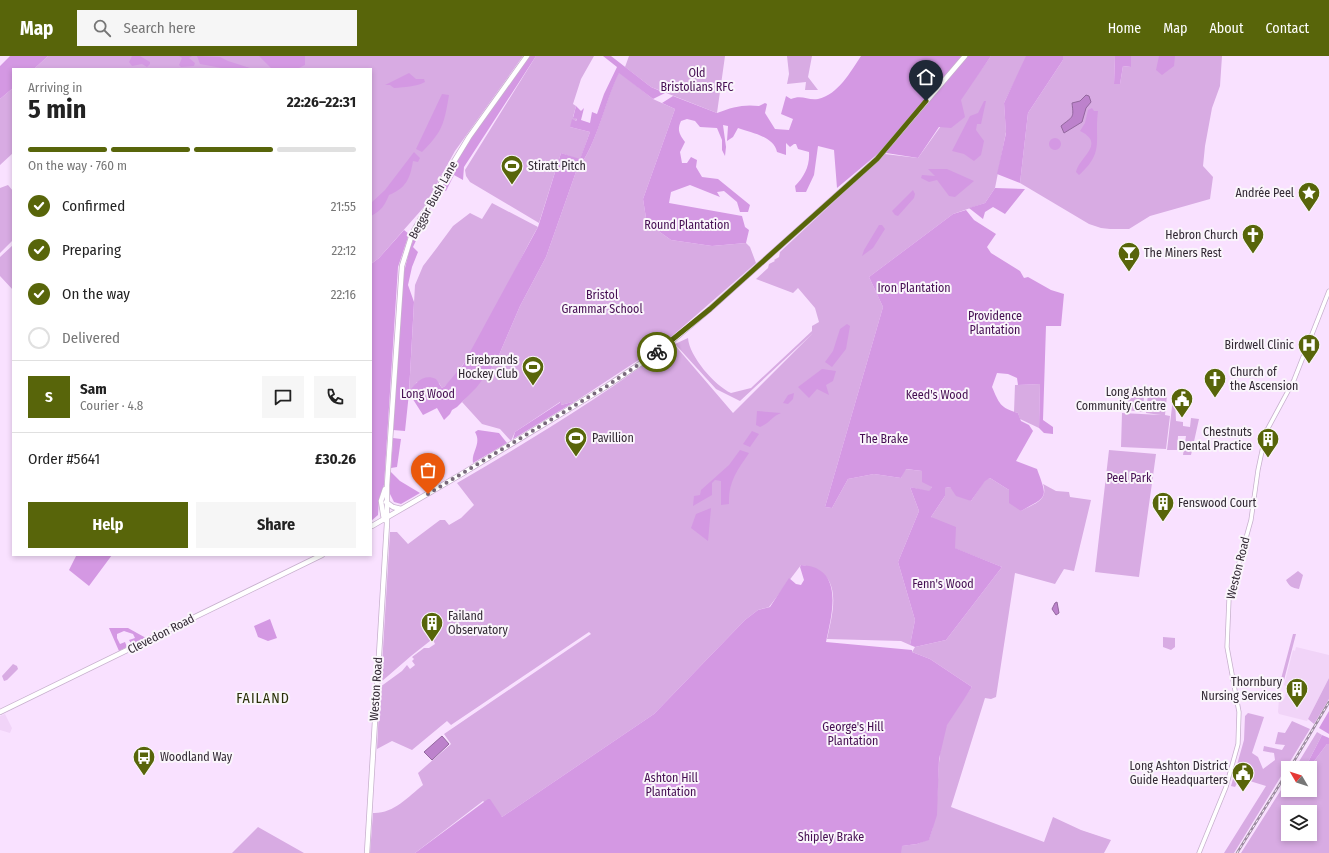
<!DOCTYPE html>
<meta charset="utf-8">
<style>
:root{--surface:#fff;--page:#f6f6f6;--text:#222;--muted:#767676;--line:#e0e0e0;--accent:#58650a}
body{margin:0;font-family:"Fira Sans Condensed",sans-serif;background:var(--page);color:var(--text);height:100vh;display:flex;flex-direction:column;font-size:15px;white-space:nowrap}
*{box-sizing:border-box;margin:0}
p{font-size:13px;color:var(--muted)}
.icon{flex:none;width:22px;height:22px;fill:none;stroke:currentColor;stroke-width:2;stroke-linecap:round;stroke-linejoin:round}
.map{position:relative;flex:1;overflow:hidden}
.side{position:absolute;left:12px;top:12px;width:360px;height:488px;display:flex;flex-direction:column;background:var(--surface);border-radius:0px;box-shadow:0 2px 6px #0003}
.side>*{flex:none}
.needle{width:26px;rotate:309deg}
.controls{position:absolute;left:1281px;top:705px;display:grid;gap:8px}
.controls a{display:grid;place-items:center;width:36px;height:36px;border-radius:0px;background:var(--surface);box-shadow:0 2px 6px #0003;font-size:20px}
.pin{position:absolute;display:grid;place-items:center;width:34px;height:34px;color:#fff;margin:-41px -17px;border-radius:50% 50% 50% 0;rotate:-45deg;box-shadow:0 0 4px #0007}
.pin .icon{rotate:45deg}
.courier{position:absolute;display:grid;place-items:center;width:40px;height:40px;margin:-20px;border:3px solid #58650a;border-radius:50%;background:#fff;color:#222;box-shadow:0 1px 5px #0007}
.head em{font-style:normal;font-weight:700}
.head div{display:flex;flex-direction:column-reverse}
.head{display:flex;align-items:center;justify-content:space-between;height:68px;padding:0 16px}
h1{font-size:26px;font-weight:700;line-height:30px}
.bar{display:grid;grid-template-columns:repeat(4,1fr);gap:6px 4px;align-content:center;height:48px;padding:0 16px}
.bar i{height:5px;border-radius:3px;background:var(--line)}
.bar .selected{background:var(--accent)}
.bar p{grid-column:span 4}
.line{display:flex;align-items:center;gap:10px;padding:0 16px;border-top:1px solid var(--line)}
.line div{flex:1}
.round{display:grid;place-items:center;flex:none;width:42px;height:42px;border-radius:0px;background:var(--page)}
ol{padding:0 16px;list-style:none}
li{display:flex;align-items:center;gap:12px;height:44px}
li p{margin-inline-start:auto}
li .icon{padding:4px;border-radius:50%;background:var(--accent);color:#fff;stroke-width:4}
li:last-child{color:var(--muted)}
li i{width:22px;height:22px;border:2px solid var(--line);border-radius:50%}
.primary-button{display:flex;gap:8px;margin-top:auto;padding:8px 16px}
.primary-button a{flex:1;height:46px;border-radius:0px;background:var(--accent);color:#fff;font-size:16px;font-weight:700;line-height:46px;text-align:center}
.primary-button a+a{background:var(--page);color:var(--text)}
header{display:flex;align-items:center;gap:24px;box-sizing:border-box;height:56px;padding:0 20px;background:var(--accent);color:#fff}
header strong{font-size:19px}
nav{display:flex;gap:22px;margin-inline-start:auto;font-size:14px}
.search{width:280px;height:36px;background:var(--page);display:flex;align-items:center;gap:10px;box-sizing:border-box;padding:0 14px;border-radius:0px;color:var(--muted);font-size:15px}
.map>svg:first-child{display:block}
</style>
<header>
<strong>Map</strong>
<div class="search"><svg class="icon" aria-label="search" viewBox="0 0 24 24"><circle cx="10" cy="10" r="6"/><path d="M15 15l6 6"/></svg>Search here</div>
<nav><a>Home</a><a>Map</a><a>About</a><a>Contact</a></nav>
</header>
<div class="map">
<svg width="1329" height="797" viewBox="0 0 1329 797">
<rect width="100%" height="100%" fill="#f9e1ff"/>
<path fill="#f1d4f8" d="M 1296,591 L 1329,599 L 1329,622 L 1307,665 L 1279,658 L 1278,656 L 1279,642 L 1284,643 L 1288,631 L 1284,629 L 1293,594 L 1295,595 Z
M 5,658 L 12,672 L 10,677 L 0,674 L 0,660 Z"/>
<path fill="#d8abe3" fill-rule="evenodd" d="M 48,0 L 523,0 L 455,95 L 424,151 L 379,202 L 371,208 L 371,13 L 34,13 Z
M 536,0 L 594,0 L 581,23 L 573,48 L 576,50 L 573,61 L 577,63 L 570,71 L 590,76 L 580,104 L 561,97 L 539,167 L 470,126 L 466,120 L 465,114 Z
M 629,0 L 725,0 L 717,57 L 651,31 L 625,11 Z
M 787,0 L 812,0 L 808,21 L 818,34 L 805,34 L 806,26 L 787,28 L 789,18 Z
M 991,0 L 1027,0 L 1004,47 L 1006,76 L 995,132 L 985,147 L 953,158 L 869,221 L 883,251 L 825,451 L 832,452 L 848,423 L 874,418 L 901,422 L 905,413 L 922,415 L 932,431 L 929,436 L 910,431 L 919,455 L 898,506 L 915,564 L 910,589 L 901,585 L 827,583 C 834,552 844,515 801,509 L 769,551 L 758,554 L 745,564 L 654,658 L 502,761 L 483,745 L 415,797 L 370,797 L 373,757 C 393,758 408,741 423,729 L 418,717 L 451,688 L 444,678 L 591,578 L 589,576 L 451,669 L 447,665 L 412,694 L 392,685 L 377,693 L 380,631 L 402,615 L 407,609 L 410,613 L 415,609 L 412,605 L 414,603 L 412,601 L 424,592 L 429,592 L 435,588 L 433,584 L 430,585 L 411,600 L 381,626 L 390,476 L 397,476 L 408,488 L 440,464 L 445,464 L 449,469 L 461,462 L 474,449 L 457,427 C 531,384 605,339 673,287 L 733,357 L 813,277 L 740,345 L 716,333 L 675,288 L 688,282 C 689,300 715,330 731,337 L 751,332 L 812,275 L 812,270 L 819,266 L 815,252 L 798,232 L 793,237 L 756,223 L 768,212 L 769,208 L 775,205 L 774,204 L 779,201 L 780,196 L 885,98 L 918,102 Z
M 1063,0 L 1115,0 L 1114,28 L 1120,28 L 1123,10 L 1131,11 L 1131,0 L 1222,0 L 1220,30 L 1212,52 L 1205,90 L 1203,110 L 1213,121 L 1210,143 L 1150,160 L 1129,173 L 1110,173 L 1101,172 L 1089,168 L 1020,127 L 1028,57 L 1063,4 Z
M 619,16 L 653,43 L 675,53 L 643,143 L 646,162 L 657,174 L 671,184 L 712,190 L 746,187 L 750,191 L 756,207 L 663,288 L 576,345 L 561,349 L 560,346 L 515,376 L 511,385 L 500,373 L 482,368 L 462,346 L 491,313 L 499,299 L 520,250 L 546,201 L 577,113 C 596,92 605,44 619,16 Z
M 13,32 L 13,97 L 0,109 L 0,43 Z
M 8,129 L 13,135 L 13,184 L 0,197 L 0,132 Z
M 492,147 L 538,171 C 521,199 465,322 442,332 L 439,327 L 417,326 L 409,337 L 415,229 L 423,210 L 436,193 L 453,170 L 470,157 L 482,163 Z
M 13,189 L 13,234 L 0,220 L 0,201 Z
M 1040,328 L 1039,372 L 1020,363 L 1018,357 L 1014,356 L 1015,329 Z
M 1127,337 L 1144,339 L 1143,356 L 1126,354 Z
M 1148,338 L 1167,339 L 1165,359 L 1170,360 L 1166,393 L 1121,391 L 1122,357 L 1161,359 L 1146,357 Z
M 1173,342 L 1175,342 L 1176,365 L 1183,366 L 1183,370 L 1190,371 L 1191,362 L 1199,363 L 1191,399 L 1183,399 L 1186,380 L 1178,380 L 1177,394 L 1167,394 Z
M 1109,394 L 1156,398 L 1139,521 L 1095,516 Z
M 990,422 L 1009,434 L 1021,455 C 1033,448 1049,445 1043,428 L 1056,435 L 1069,436 L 1070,441 L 1091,444 L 1074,515 L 1064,513 L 1055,528 L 1015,517 L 996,641 L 991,643 L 985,642 L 951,751 L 1044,786 L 1053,761 L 1081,774 L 1111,784 L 1104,797 L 901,797 L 901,790 L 917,788 L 929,783 C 943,747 933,707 946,670 C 951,657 964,643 972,631 L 930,603 L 912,596 L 915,591 L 946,584 L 1002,511 L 954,492 L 931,461 L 945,440 L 945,432 L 950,431 L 971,445 L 985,424 Z
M 1298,515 L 1303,519 L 1299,533 C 1292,532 1289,530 1286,524 Z
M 1293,578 L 1296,578 L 1284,624 L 1281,623 Z
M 1163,581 L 1175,582 L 1175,591 L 1171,594 L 1163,591 Z
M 13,608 L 17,610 L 18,613 L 7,624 L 4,625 L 2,620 Z
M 1329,622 L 1329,643 L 1314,668 L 1308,663 Z
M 1248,657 L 1264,661 L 1252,697 L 1258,701 L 1263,713 L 1275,704 L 1274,697 L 1263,695 L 1264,690 L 1282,694 L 1285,689 L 1275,688 L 1278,676 L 1285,677 L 1292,665 L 1310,673 L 1234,797 L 1224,797 L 1266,730 L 1240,722 L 1235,731 L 1231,730 L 1244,684 L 1245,660 Z
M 1317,676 L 1322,679 L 1305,712 L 1295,712 Z
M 1327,688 L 1329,688 L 1329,797 L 1241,797 L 1288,723 L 1288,734 L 1310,734 L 1309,712 ZM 1288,756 L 1310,756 L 1310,778 L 1288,778 Z
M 258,771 L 304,797 L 232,797 Z"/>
<path fill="#d498e3" d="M 10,0 L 48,0 L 34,13 L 13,13 L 13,32 L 0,43 L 0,10 Z
M 132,0 L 140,0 L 150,6 L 150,8 L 147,11 L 142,8 L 132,10 L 129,6 Z
M 179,0 L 192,0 L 189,2 L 195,7 L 194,10 L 181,11 L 179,9 L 182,2 Z
M 197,0 L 220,1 L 228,5 L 250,12 L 227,13 L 200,8 Z
M 259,0 L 305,0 L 305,9 L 297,13 L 272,13 Z
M 530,0 L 536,0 L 464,111 L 463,124 L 454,119 L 446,135 L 441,132 L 464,91 Z
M 603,0 L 611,0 L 651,31 L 665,37 L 653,43 L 619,17 C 605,45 596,92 577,113 L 546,201 L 520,250 L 499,299 L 491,313 L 476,332 L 457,351 L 452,354 L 450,358 L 444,364 L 437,352 L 423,359 L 409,337 L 405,375 L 393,374 L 403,220 L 410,192 L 419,170 L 422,172 L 413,191 L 418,196 L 412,211 L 408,229 L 414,246 L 409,336 C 415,327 424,317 436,323 L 442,332 L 445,330 L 463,309 L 538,171 L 561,97 L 580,103 L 590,76 L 570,71 L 572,63 L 576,65 L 577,63 L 573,62 L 576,50 L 581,55 L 584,52 L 581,64 L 590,67 L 592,56 L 597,58 L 604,38 L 617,11 Z
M 861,0 L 991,0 L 961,44 L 965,61 L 951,72 L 939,71 L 918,102 L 880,96 L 837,132 L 834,94 L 818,90 L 814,119 L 806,136 L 796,136 L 795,130 C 804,121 810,110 809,96 L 798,93 L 796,88 L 794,88 L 790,91 L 786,87 L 786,99 L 777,96 C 774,80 751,77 738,72 L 733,81 L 727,85 L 728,70 L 723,69 L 726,91 L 725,100 L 722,94 L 722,84 L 717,72 L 700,71 L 695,65 L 687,63 L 681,65 C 677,74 679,78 685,86 L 680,96 L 682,107 L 687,107 L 691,101 L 697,104 L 696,111 L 702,121 L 718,123 L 750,149 L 748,156 L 740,156 L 737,146 L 724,135 L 717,136 L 720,141 L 690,129 L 671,136 L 669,147 L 742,160 L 745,171 L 749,174 L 746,187 L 712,190 L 671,184 L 657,174 L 646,162 L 643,143 L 675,53 L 662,47 L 673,40 L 717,57 C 732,51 744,48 759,50 L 765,47 L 767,48 L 765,57 L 775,73 L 789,74 L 793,63 L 781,58 L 786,40 L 791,43 C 802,38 808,45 818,43 C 838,39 851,15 861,0 Z
M 1026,0 L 1063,0 L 1063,4 L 1028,57 L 1020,127 L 997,118 L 1006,77 L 1004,47 Z
M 1115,0 L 1131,0 L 1131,11 L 1123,10 L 1120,28 L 1114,28 Z
M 1159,0 L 1175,0 L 1174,10 L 1162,19 L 1156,14 Z
M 409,17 L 416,23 L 424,23 L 425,26 C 415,31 405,31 394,32 L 390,29 L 385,29 Z
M 442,38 L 449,39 C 444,68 443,75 422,96 L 416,93 Z
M 984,45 L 986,45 L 981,68 L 977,68 L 976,74 L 984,85 L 981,99 L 974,105 L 964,98 L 952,95 L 970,60 L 978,57 Z
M 1092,52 L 1094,55 L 1098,55 C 1094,85 1105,96 1079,119 L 1076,116 C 1078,102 1107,88 1080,75 L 1085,67 L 1088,54 Z
M1049 88a6 6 0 1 1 12 0a6 6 0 1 1-12 0Z
M 414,96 L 420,102 L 418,106 L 413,105 C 410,123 406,132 389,139 C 385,149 381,155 371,160 L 371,147 L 385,134 Z
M 928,113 L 947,113 L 974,125 L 955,141 L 949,140 L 937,124 L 929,126 L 921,122 L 922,119 L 935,120 Z
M 995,132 L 1025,133 L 1005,158 L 993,151 L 985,156 L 983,163 L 969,152 L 985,147 Z
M 913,134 L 915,138 L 914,142 L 898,160 L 895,159 L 892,155 Z
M 966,154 L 974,164 L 996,178 L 987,191 L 991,197 L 1020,215 L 1024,222 L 1028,221 L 1051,234 L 1064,238 L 1061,270 L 1046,270 L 1043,364 L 1053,371 L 1053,378 L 1044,377 L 1039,372 L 1040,328 L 1018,329 L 1017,322 L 1008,318 L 997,317 L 992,331 C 999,347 1000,352 1018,357 L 1021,365 L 1029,369 L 1033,375 L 1016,405 L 1037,413 C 1048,443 1048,440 1021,455 L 1009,447 L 1009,434 L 990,422 L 985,425 L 971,445 L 956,440 L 950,431 L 945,432 L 945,440 L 931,461 L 956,471 L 955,492 L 1002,511 L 946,584 L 915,591 L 910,589 L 915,564 L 898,506 L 919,455 L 910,431 L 929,435 L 932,431 L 922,426 L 922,415 L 906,413 L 901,422 L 874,418 L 848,423 L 832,452 L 825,451 L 883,251 L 869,221 L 953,158 Z
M 879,169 L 882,169 L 885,173 L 873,192 L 862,200 L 864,194 Z
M 404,174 L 409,178 L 398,211 L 384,429 L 379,443 L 378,459 L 371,465 L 371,208 L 379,202 Z
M 847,268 L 850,270 L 846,293 L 832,311 L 825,306 L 833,295 L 840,273 Z
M 822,313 L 836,315 L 833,325 L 826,329 L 829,339 L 817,333 L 809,342 L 798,331 Z
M 794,337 L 793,343 L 788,348 L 783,347 L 788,339 Z
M 576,345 L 513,383 L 515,376 L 561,346 L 561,349 Z
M 757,355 L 781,357 C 771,361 770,367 760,371 L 756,369 Z
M 478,374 L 499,377 L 507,387 L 473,407 C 471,396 482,388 475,376 Z
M 752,375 L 759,378 L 750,391 L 743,388 Z
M 393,382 L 401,383 L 397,411 L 391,412 Z
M 740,394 L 749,397 C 737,415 728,426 729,448 L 721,449 L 721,425 L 715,424 L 712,427 L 712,439 L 693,450 L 694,440 L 700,439 L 701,434 L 729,409 Z
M 390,415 L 400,425 L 420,437 L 401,448 L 394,446 L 390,438 Z
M 711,452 L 708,485 L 691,472 L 696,458 Z
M 80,499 L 112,499 L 89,530 L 69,514 L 76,500 Z
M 801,509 C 845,511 832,558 826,586 L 912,594 L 912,596 L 930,603 L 972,631 L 947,669 L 939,703 L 937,759 L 929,784 L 917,788 L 902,790 L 901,797 L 415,797 L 488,743 L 490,743 L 502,761 L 654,658 L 745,564 L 758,554 L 770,551 L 789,522 L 796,528 L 801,529 L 804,524 L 800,511 Z
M 270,563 L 277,582 L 268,585 L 258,581 L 254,570 Z
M 109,572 L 128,572 L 146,582 L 132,589 L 129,584 L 135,582 L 133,578 L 124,575 L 117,578 L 117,582 L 120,588 L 125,586 L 127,591 L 119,595 Z
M 1329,655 L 1329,678 L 1319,672 Z
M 1322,679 L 1329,682 L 1329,688 L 1327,688 L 1309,712 L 1305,712 Z"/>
<path fill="#bd82cc" stroke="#93679e" d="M 1086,39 L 1089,40 L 1091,46 L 1086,52 L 1082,66 L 1064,77 L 1061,70 C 1073,60 1074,63 1072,47 L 1080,45 Z
M 1057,546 L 1059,557 L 1056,559 L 1052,553 L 1055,547 Z
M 442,680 L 449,688 L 432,704 L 424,696 Z"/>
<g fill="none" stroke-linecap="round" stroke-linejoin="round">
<g stroke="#c7b0cd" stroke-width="5">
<path id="minor" d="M 1199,797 L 1226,731 L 1238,688 L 1239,656 L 1227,591 L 1229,543 L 1251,464 L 1258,414 L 1266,376 L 1294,324 L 1329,235"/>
</g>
<g stroke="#c7b0cd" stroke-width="6">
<path id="major" d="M 386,446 L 393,451 L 401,453
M 384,464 L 381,445 L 385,433
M 372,470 L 460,419 L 607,330 L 665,291 L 710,253 L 877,103 L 965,0
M 0,656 L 322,499
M 367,797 L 387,467 L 387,429 L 402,210 L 412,178 L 447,117 L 469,81 L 527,0"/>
</g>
<use href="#minor" stroke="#fff" stroke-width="3.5"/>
<use href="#major" stroke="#fff" stroke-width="4.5"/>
<g stroke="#9c8ba0" stroke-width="2.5">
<path id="rail" d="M 1290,712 L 1329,646
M 1237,797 L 1288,715"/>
</g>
<use href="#rail" stroke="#faf5fb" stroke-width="1" stroke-dasharray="3" stroke-linecap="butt"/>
</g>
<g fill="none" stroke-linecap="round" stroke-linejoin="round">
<path stroke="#78697b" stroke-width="4" stroke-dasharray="0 7.2" d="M 428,438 L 607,330 L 657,296"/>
<path stroke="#58650a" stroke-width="5" d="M 657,296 L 710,253 L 877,103 L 926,45"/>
</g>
<defs>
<g id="stadium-pin" transform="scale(1.15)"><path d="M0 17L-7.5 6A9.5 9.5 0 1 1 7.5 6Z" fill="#58650a" stroke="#faf5fb"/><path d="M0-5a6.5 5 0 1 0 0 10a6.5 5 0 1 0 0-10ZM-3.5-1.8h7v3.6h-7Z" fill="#fff"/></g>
<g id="sight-pin" transform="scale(1.15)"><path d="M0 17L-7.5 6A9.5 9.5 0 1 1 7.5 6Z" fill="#58650a" stroke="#faf5fb"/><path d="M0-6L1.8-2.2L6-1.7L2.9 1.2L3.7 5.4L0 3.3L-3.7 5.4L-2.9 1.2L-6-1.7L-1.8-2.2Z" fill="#fff"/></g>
<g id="church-pin" transform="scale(1.15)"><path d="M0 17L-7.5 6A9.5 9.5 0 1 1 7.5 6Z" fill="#58650a" stroke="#faf5fb"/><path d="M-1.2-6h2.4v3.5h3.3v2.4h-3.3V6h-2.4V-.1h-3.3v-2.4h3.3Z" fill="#fff"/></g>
<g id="bar-pin" transform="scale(1.15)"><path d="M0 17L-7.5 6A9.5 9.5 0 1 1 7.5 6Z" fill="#58650a" stroke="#faf5fb"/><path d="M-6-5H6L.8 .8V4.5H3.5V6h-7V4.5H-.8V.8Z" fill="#fff"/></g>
<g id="hospital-pin" transform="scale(1.15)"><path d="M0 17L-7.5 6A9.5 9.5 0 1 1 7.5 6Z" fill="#58650a" stroke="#faf5fb"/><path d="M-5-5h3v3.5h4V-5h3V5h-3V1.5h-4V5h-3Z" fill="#fff"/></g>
<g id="civic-pin" transform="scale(1.15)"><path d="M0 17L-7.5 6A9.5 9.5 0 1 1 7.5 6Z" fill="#58650a" stroke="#faf5fb"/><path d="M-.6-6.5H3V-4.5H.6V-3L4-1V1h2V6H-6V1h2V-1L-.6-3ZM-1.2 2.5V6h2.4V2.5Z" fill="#fff"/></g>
<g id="building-pin" transform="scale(1.15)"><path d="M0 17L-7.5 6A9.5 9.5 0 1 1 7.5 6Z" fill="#58650a" stroke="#faf5fb"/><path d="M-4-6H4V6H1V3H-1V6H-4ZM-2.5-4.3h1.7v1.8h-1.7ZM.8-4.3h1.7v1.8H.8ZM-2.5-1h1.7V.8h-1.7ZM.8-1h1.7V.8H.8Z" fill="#fff"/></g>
<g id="bus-pin" transform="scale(1.15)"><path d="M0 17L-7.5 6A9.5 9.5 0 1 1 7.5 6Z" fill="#58650a" stroke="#faf5fb"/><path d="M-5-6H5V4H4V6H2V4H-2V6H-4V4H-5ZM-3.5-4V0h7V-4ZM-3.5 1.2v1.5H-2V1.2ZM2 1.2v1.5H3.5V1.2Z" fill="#fff"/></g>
</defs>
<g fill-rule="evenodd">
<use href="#stadium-pin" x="512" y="110"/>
<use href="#sight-pin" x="1309" y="137"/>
<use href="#church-pin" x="1253" y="179"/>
<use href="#bar-pin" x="1129" y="197"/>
<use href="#hospital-pin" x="1309" y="289"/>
<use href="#stadium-pin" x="533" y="311"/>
<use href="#church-pin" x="1215" y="323"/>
<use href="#civic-pin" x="1182" y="343"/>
<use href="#stadium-pin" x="576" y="382"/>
<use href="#building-pin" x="1268" y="383"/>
<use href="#building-pin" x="1163" y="447"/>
<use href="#building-pin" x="432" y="567"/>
<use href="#building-pin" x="1297" y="633"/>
<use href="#bus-pin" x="144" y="701"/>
<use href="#civic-pin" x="1243" y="717"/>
</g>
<g text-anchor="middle" stroke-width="4" stroke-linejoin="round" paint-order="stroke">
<g font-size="12" fill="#450e52" stroke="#faf5fb">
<text x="697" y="21">Old<tspan x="697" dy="14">Bristolians RFC</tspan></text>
<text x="687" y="173">Round Plantation</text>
<text x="914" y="236">Iron Plantation</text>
<text x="602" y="243">Bristol<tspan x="602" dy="14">Grammar School</tspan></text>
<text x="995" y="264">Providence<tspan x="995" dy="14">Plantation</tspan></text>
<text x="428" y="342">Long Wood</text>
<text x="937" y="343">Keed's Wood</text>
<text x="884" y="387">The Brake</text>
<text x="1129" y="426">Peel Park</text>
<text x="943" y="532">Fenn's Wood</text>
<text x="853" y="675">George's Hill<tspan x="853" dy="14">Plantation</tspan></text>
<text x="671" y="726">Ashton Hill<tspan x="671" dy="14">Plantation</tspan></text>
<text x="831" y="785">Shipley Brake</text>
</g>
<g font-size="12" fill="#322934" stroke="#faf5fb" text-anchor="end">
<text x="528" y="114" text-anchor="start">Stiratt Pitch</text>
<text x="1294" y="141">Andrée Peel</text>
<text x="1238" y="183">Hebron Church</text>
<text x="1144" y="201" text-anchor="start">The Miners Rest</text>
<text x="1294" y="293">Birdwell Clinic</text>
<text x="518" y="308">Firebrands<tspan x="518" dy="14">Hockey Club</tspan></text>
<text x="1230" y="320" text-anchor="start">Church of<tspan x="1230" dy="14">the Ascension</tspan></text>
<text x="1166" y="340">Long Ashton<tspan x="1166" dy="14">Community Centre</tspan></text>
<text x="1252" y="380">Chestnuts<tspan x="1252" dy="14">Dental Practice</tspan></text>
<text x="592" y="386" text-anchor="start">Pavillion</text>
<text x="1178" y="451" text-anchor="start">Fenswood Court</text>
<text x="448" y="564" text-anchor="start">Failand<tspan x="448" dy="14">Observatory</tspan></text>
<text x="1282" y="630">Thornbury<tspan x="1282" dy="14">Nursing Services</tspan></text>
<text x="160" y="705" text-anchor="start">Woodland Way</text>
<text x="1228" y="714">Long Ashton District<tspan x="1228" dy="14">Guide Headquarters</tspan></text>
</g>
<g font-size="12" fill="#322934" stroke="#faf5fb">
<text transform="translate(433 144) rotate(-61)" y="4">Beggar Bush Lane</text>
<text transform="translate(1238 512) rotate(-76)" y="4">Weston Road</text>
<text transform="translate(161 578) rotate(-27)" y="4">Clevedon Road</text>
<text transform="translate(376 633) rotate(-86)" y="4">Weston Road</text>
</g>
<g font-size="14" letter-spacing="1" fill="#2a3008" stroke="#faf5fb">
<text x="263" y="647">FAILAND</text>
</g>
</g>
</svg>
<div class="controls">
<a><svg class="needle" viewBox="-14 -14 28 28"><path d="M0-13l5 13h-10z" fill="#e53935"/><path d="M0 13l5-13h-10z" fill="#767676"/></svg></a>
<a><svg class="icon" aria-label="layers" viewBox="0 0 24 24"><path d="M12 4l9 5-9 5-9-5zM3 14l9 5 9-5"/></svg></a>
</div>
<div class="pin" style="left:428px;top:438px;background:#ea580c"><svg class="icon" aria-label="bag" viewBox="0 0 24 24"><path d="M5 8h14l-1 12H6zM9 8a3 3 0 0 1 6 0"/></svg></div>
<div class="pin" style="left:926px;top:45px;background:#1f2937"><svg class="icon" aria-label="home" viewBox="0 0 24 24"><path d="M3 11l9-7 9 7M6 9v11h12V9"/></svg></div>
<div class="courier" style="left:657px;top:296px"><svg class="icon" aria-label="bike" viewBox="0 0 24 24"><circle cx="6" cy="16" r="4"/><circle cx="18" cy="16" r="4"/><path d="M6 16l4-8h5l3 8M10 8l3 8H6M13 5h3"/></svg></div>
<section class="side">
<div class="head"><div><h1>5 min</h1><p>Arriving in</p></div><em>22:26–22:31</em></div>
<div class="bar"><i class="selected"></i><i class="selected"></i><i class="selected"></i><i></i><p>On the way · 760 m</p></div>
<ol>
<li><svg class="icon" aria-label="check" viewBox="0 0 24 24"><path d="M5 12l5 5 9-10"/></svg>Confirmed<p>21:55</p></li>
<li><svg class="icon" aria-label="check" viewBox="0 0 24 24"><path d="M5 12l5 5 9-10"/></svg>Preparing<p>22:12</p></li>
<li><svg class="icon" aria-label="check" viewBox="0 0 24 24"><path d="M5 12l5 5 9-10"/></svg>On the way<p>22:16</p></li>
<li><i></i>Delivered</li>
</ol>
<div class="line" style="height:72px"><b class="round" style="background:var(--accent);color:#fff">S</b><div><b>Sam</b><p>Courier · 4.8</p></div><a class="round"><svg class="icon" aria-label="chat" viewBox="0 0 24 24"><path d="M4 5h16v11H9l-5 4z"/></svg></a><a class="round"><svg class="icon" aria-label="phone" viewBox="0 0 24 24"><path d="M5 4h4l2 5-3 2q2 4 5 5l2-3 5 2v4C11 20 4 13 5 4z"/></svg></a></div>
<div class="line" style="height:52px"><div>Order #5641</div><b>£30.26</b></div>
<div class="primary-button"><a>Help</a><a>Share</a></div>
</section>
</div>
